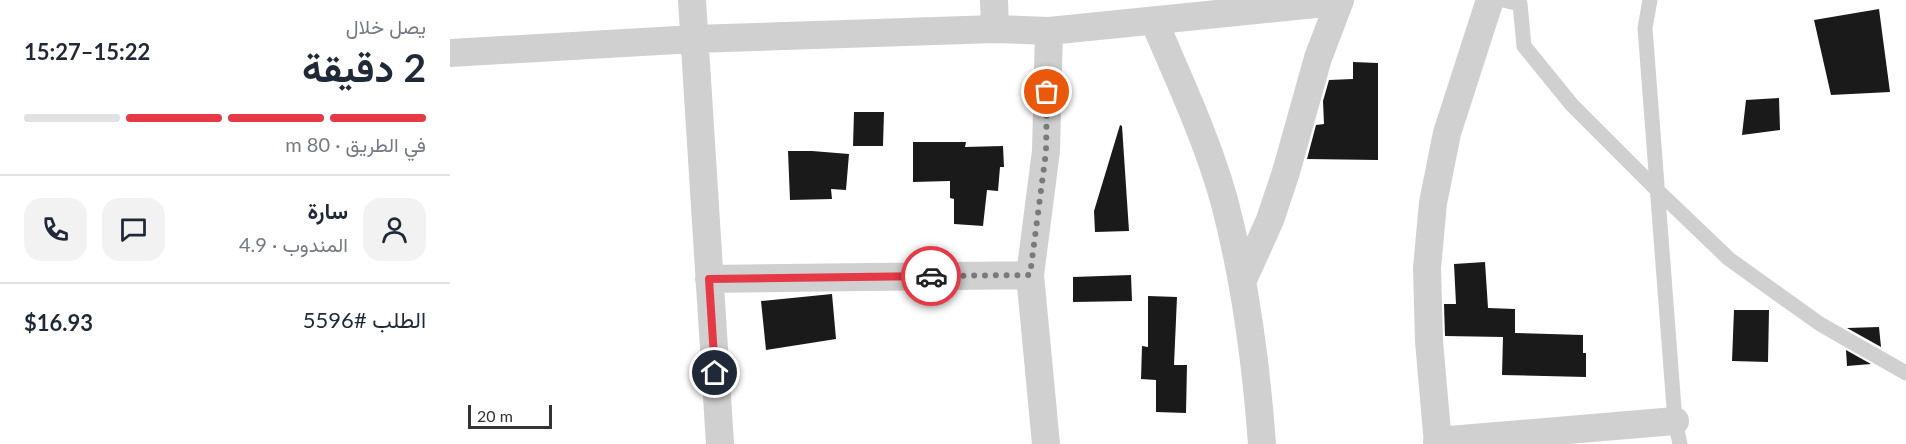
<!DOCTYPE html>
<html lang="ar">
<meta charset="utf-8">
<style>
:root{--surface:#fff;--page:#f2f2f3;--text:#1f2937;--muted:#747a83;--line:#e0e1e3;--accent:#e63946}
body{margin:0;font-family:Lato,Vazirmatn,sans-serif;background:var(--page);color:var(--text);direction:rtl;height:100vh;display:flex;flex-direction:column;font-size:22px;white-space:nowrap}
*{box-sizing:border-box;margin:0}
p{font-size:20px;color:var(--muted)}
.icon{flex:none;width:33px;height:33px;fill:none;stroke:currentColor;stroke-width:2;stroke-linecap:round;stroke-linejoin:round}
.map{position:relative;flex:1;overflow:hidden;direction:ltr}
.sheet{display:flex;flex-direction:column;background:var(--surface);width:450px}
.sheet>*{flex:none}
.scale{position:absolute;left:18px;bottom:15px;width:84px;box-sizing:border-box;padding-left:6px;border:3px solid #333;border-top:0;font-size:16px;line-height:21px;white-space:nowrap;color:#333;-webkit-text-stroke:4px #fff;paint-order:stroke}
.pin{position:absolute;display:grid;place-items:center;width:51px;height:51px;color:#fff;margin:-26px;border:3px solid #fff;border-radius:50%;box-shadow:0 2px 6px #0007}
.courier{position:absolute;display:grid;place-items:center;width:60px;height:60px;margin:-30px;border:4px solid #e63946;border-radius:50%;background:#fff;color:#222;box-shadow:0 2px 8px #0007}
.headline em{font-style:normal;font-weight:700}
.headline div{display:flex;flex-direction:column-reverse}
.headline{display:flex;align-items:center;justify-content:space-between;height:102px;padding:0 24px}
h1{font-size:39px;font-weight:700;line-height:45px}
.bar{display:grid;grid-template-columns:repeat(4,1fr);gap:9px 6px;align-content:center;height:72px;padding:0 24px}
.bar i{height:8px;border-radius:4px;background:var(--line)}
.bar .on{background:var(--accent)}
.bar p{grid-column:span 4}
.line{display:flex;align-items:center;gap:15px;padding:0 24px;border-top:2px solid var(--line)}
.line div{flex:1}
.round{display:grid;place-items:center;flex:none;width:63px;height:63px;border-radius:18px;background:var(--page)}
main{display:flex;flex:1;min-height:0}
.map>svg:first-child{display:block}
</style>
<main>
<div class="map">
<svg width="1456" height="444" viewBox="0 0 1456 444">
<rect width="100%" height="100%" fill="#fff"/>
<path fill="#1a1a1a" d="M 1429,9 L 1440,92 L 1381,95 L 1364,20 Z
M 903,62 L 928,63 L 928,160 L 857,159 L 866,125 L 874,124 L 873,101 L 879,80 L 903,79 Z
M 1329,98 L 1330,130 L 1292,135 L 1296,100 Z
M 404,112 L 434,112 L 433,146 L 403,146 Z
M 670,125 L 672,126 L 679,231 L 645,232 L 644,211 Z
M 463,142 L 516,142 L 515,147 L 553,146 L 554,167 L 550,167 L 548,191 L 537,190 L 533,226 L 504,224 L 504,199 L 500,198 L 500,181 L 463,182 Z
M 338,151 L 362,151 L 399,154 L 396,190 L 381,189 L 382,199 L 340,200 Z
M 1035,262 L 1038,308 L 1065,309 L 1065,333 L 1133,335 L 1133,353 L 1136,353 L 1136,377 L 1052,375 L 1053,337 L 995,336 L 994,304 L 1006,304 L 1004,264 Z
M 681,275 L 682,301 L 623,302 L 623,277 Z
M 382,294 L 386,339 L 316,350 L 311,301 Z
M 698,296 L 727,297 L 724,365 L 737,365 L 736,413 L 706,412 L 706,380 L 691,379 L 692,346 L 698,347 Z
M 1284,310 L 1319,310 L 1318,362 L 1282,361 Z
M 1429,327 L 1431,347 L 1397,328 Z
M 1396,350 L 1421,364 L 1397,366 Z"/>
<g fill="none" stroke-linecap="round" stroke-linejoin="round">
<path stroke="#d0d0d0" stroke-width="15" d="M 1053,0 L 1070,4 L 1074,46 L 1122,105 L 1208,191 L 1279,259 L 1370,324 L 1456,373
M 1200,0 L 1195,28 L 1225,421 L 1230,444"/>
<path stroke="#d0d0d0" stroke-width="28" d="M 242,0 L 270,444
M 544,0 L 545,29
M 704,21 C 729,80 757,139 774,200 C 795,279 806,362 812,444
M 0,53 L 244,39 L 545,29 L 599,31 L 875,3 L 890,0
M 259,279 L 580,275
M 792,282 L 820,220 L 836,172 L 868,58 L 890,0
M 987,441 L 1225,421
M 596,444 L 580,275 L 596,151 L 599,31
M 988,444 L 979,341 L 977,268 L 983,203 L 997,133 L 1040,0"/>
</g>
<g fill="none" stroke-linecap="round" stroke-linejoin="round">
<path stroke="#7a7a7a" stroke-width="6" stroke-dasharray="0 10.8" d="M 481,276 L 580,275 L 596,152 L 597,92"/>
<path stroke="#e63946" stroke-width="8" d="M 265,373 L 259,279 L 481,276"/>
</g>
</svg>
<div class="scale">20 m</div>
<div class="pin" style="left:597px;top:92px;background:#ea580c"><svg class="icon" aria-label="bag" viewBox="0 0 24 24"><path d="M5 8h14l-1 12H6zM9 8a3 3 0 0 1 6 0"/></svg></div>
<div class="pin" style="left:265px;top:373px;background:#1f2937"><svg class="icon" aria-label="home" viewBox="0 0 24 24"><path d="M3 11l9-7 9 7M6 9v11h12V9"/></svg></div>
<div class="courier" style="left:481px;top:276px"><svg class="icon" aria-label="car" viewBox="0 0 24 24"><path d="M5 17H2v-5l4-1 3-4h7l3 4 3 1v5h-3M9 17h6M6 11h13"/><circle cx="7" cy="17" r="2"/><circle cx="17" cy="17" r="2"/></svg></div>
</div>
<section class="sheet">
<div class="headline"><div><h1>2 دقيقة</h1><p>يصل خلال</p></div><em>15:22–15:27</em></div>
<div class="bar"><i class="on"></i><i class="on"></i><i class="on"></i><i></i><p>في الطريق · 80 m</p></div>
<div class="line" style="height:108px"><a class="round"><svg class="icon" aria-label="person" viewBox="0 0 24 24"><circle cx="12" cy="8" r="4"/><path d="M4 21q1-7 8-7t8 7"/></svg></a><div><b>سارة</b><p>المندوب · 4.9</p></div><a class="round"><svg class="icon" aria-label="chat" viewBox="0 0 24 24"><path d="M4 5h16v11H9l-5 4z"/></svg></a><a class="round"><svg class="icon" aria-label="phone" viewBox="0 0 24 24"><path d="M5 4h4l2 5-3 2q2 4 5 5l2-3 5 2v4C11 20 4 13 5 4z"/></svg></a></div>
<div class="line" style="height:78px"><div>الطلب #5596</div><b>$16.93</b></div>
</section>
</main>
